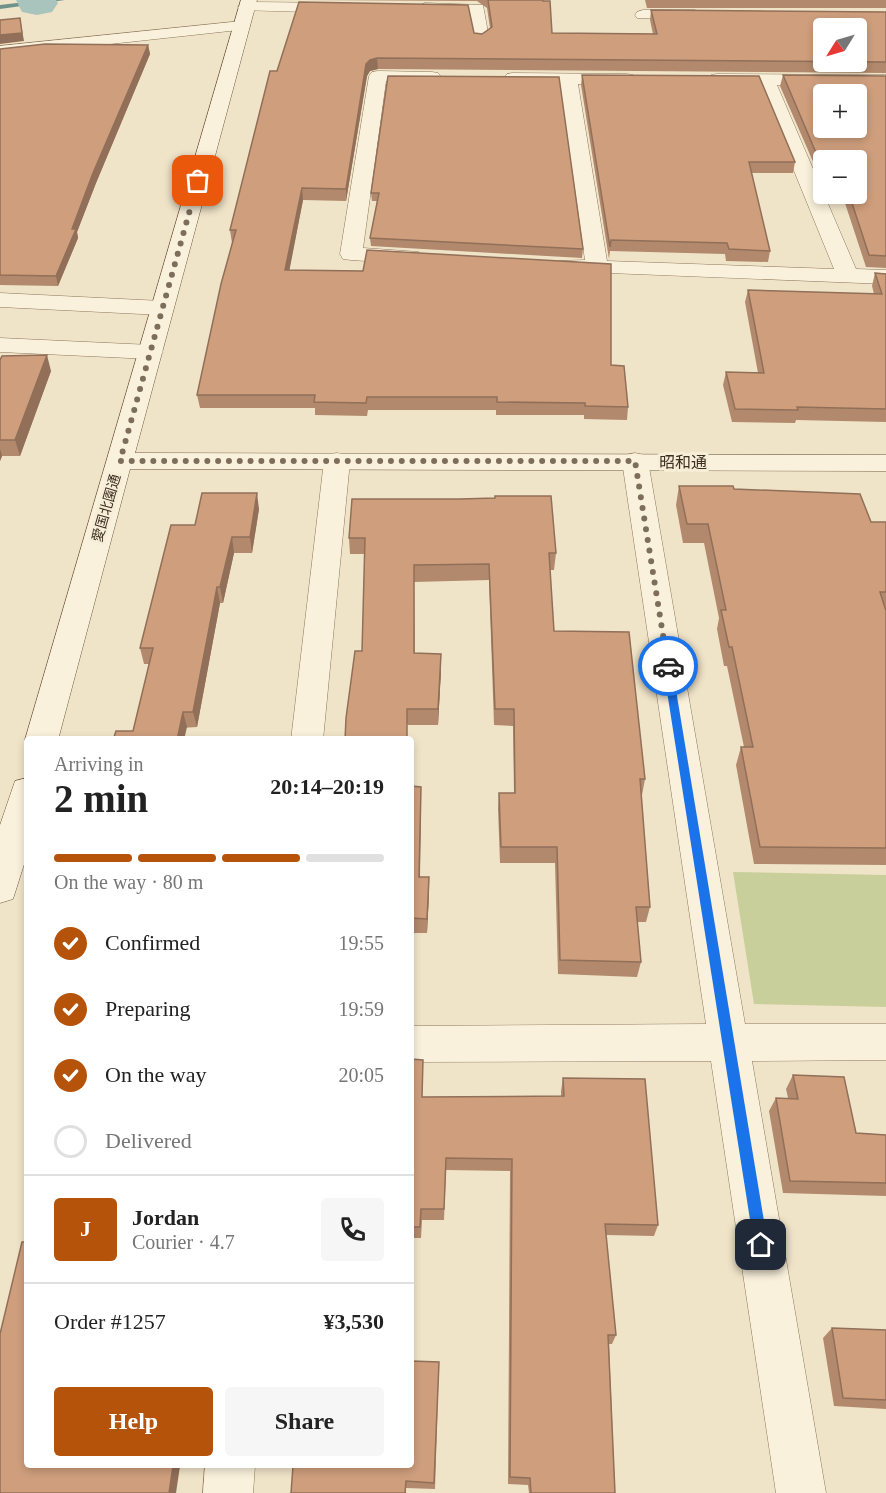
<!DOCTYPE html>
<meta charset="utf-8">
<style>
:root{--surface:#fff;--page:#f6f6f6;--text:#222;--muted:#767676;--line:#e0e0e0;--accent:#b45309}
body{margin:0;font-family:"Times New Roman","Noto Sans JP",serif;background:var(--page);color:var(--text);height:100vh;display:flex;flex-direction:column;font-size:22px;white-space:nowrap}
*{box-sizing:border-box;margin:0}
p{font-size:20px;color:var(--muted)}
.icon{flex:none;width:33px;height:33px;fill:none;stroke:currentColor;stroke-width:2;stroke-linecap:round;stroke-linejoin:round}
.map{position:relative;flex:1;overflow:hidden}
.panel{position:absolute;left:24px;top:736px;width:390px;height:732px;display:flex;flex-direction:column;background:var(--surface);border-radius:6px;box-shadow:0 3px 9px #0003}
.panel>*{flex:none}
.needle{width:39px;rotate:233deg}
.fabs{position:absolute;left:813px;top:18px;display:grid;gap:12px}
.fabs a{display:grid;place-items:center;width:54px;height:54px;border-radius:6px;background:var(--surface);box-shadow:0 3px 9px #0003;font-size:30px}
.pin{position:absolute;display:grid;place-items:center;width:51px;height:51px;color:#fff;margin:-26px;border-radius:12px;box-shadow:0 3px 9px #0006}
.courier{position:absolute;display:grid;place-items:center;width:60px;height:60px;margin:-30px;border:4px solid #1a73e8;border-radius:50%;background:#fff;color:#222;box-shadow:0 2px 8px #0007}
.headline em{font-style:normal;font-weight:600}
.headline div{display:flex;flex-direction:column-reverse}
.headline{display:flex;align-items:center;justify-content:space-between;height:102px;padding:0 30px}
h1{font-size:39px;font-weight:600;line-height:45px}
.bar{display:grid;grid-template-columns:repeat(4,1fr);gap:9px 6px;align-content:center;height:72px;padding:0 30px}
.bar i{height:8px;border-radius:4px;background:var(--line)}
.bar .on{background:var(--accent)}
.bar p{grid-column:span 4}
.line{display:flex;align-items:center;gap:15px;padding:0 30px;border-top:2px solid var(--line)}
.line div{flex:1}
.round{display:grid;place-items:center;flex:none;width:63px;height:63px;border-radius:6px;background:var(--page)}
ol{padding:0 30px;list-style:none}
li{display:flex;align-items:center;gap:18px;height:66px}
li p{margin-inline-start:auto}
li .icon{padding:6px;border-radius:50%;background:var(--accent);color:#fff;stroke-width:4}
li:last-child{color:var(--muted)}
li i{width:33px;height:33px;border:3px solid var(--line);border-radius:50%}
.button{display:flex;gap:12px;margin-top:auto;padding:12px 30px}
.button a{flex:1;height:69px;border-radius:6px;background:var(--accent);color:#fff;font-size:24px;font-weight:600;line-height:69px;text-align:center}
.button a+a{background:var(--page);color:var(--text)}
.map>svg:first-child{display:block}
</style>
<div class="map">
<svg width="886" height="1493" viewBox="0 0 886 1493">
<rect width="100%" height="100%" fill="#f0e4c8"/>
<path fill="#c9cf9b" d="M 733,872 L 886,875 L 886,1007 L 754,1004 Z"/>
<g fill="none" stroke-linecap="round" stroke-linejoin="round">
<path fill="#6f938a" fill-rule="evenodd" d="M 42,0 L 65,0 L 0,9 L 0,5 Z"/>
<path fill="#a9c4bc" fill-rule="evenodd" d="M 16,0 L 56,0 L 58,3 L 52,12 L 37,15 L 22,12 Z"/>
<g stroke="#8d765c" stroke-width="1">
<path id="street" d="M 246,2 L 343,3 L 351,8 L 343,13 L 240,10 L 238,7 Z
M 425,3 L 483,5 L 489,38 L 481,43 L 475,42 L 470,13 L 419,11 L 417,8 Z
M 643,10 L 695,10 L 703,15 L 695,20 L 637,18 L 635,15 L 637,12 Z
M 242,21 L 248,23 L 250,26 L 248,29 L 0,56 L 0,46 Z
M 378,71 L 432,72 L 438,73 L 441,77 L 438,81 L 432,82 L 386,81 L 363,248 L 419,252 L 422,257 L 419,262 L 411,264 L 351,260 L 343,259 L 340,254 L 369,76 L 372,72 Z
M 513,73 L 627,74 L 633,75 L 636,79 L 633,83 L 627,84 L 578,84 L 607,261 L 834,269 L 759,85 L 717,84 L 711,83 L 708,79 L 711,75 L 717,74 L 886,75 L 886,85 L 777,85 L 856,269 L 886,270 L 886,284 L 559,271 L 556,266 L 559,261 L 585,260 L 560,84 L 507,82 L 504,78 L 507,74 Z
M 0,293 L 162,301 L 170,303 L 173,308 L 170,313 L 162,315 L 0,307 Z
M 0,338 L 151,345 L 159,347 L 163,352 L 159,357 L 151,359 L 0,352 Z
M 337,453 L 346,455 L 350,461 L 323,740 L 291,740 L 324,461 L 328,455 Z
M 635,453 L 644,455 L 648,461 L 745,1024 L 886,1024 L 886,1060 L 752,1061 L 826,1493 L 776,1493 L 711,1061 L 411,1062 L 411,1026 L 706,1024 L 622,461 L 626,455 Z
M 205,1466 L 255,1466 L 253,1493 L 203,1493 Z"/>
</g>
<g stroke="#6f573f" stroke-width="1">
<path id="secondary" d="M 241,0 L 257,0 L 135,453 L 886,455 L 886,471 L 130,469 L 58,740 L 27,740 L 27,744 L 25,740 Z
M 27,778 L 27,855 L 13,899 L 0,903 L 0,825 L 15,781 Z"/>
</g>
<use href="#street" fill="#faf1dc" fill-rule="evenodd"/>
<use href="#secondary" fill="#faf1dc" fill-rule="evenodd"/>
</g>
<path fill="#b2896c" d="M 304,0 L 543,0 L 552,33 L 653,34 L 650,20 L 651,10 L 886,12 L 886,73 L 378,69 L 370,71 L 367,76 L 346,201 L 303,200 L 289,270 L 611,365 L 628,407 L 627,420 L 584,419 L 584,415 L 496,415 L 496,410 L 368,410 L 367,416 L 315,415 L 315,408 L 200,408 L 197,395 L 232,243 L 230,230 L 277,71 L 474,33 L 482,34 L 490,28 L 487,8 L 477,1 Z
M 645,0 L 886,0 L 886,8 L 647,8 Z
M 148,45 L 150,54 L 96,183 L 77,232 L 78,238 L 58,286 L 0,285 L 0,49 Z
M 582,75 L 795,162 L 793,173 L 751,173 L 770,251 L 768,262 L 726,261 L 725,254 L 610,251 L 609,259 L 581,85 Z
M 783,75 L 886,76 L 886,268 L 866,267 L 842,194 L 856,194 L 856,160 L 824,160 L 824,173 L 818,173 L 780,86 Z
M 388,76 L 583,249 L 582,258 L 371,246 L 370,238 L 377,201 L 372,201 L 371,193 Z
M 875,273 L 886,274 L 886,422 L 796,420 L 795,423 L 732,422 L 723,385 L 726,372 L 758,373 L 745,302 L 748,290 L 874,294 L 872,286 Z
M 0,360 L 51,371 L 20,456 L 2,456 L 0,461 Z
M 679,486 L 734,489 L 871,522 L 886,522 L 886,865 L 754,864 L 736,765 L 741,747 L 744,747 L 727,666 L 724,666 L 717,629 L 719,618 L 704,543 L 683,543 L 676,505 Z
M 352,499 L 556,553 L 554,570 L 550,570 L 554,631 L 645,779 L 642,795 L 641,795 L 650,907 L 646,922 L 637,922 L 641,962 L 637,977 L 558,974 L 555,863 L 500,863 L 498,809 L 499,793 L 514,793 L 513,726 L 494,725 L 489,580 L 414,582 L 415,653 L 441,670 L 438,725 L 408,725 L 362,651 L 365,554 L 350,554 L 349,538 Z
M 259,509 L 252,553 L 234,553 L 223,603 L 220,603 L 197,727 L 133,731 L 149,664 L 144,664 L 140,648 L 195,525 Z
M 411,786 L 421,802 L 420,877 L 429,892 L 427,933 L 411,933 Z
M 411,1059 L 423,1060 L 422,1097 L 561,1096 L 561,1091 L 563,1078 L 658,1225 L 654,1236 L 606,1235 L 616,1335 L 612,1344 L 609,1344 L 615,1493 L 529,1493 L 528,1485 L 508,1484 L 510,1171 L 446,1170 L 444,1220 L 422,1220 L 421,1238 L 411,1238 Z
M 793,1075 L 856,1133 L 886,1135 L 886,1196 L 783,1193 L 769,1111 L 776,1098 L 788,1098 L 786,1089 Z
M 832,1328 L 886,1330 L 886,1409 L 834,1406 L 823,1338 Z
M 439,1362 L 435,1489 L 406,1488 L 406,1493 L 291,1493 Z"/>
<path fill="#916f58" d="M 20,18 L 24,41 L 0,44 L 0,35 Z
M 148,45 L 150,54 L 96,183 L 77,232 L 78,238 L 58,286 L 56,276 L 72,229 L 93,173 Z
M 377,58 L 378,69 L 370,71 L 367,76 L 346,201 L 346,189 L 366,64 L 370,60 Z
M 302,188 L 303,200 L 287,283 L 285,270 Z
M 47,355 L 51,371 L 20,456 L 15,440 Z
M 0,449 L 2,456 L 0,461 Z
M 257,493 L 259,509 L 252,553 L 250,537 Z
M 232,537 L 234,553 L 223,603 L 220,587 Z
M 217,587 L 220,603 L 197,727 L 193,712 Z
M 441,654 L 441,670 L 438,725 L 438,709 Z
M 183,712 L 187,727 L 184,740 L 177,740 Z
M 421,787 L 421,802 L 419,892 L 419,877 Z
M 429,877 L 429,892 L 427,933 L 427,919 Z
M 173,1466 L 180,1466 L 176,1493 L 169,1493 Z"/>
<path fill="#cf9f7d" stroke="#916f58" stroke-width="1.5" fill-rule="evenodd" d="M 488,0 L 543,0 L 543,1 L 550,1 L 552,33 L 657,34 L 651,10 L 886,12 L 886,62 L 377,58 L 370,60 L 366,64 L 346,189 L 302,188 L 285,270 L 363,271 L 367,250 L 611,264 L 611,365 L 624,366 L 628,407 L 585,406 L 585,403 L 497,402 L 497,397 L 367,397 L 366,403 L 314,402 L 315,395 L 197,395 L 221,284 L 236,230 L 230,230 L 270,71 L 277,71 L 299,2 L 468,5 L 474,33 L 482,34 L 492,27 ZM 824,28 L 856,28 L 856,62 L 824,62 Z
M 20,18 L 22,33 L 0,35 L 0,20 Z
M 45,44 L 148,45 L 93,173 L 72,229 L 76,229 L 56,276 L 0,275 L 0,49 Z
M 582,75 L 759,76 L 795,162 L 749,162 L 770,251 L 729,249 L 727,243 L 611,240 L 610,247 Z
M 783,75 L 886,76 L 886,256 L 869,255 L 849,194 L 856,194 L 856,160 L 824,160 L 824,162 L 820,162 ZM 824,94 L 856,94 L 856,128 L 824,128 Z
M 388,76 L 559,77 L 583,249 L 370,238 L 379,193 L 371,193 Z
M 875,273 L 886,274 L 886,409 L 797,407 L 798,410 L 735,409 L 726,372 L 764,373 L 748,290 L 882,294 Z
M 47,355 L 15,440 L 0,440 L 0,360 L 2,356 Z
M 679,486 L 733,486 L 734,489 L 860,494 L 871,522 L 886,522 L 886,592 L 880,592 L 886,611 L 886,848 L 760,847 L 741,747 L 753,747 L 732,647 L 729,647 L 721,610 L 726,610 L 708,524 L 687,524 Z
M 202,493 L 257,493 L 250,537 L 232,537 L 220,587 L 217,587 L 193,712 L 183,712 L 177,740 L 113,740 L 116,731 L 133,731 L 153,648 L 140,648 L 171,525 L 195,525 Z
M 495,496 L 551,496 L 556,553 L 549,553 L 554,631 L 629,632 L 645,779 L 640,779 L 650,907 L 636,907 L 641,962 L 560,960 L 557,847 L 501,847 L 499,793 L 515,793 L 514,709 L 495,709 L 489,564 L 414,565 L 414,653 L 441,654 L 438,709 L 407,709 L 407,740 L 345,740 L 346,718 L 355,651 L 362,651 L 365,538 L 349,538 L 352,499 L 460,499 L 495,498 Z
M 411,786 L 421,787 L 419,877 L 429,877 L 427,919 L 411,918 Z
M 411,1059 L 423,1060 L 422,1097 L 564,1096 L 563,1078 L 645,1079 L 658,1225 L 605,1224 L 616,1335 L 608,1335 L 615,1493 L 531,1493 L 530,1478 L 510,1477 L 512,1159 L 446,1158 L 444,1209 L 421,1209 L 420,1227 L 411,1227 Z
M 793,1075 L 844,1077 L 856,1133 L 886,1135 L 886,1183 L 790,1181 L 776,1098 L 798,1099 Z
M 22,1242 L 27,1242 L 27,1466 L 173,1466 L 169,1493 L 0,1493 L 0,1334 Z
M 832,1328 L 886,1330 L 886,1400 L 843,1398 Z
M 411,1361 L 439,1362 L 434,1483 L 406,1481 L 405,1493 L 291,1493 L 293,1466 L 411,1466 Z"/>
<path fill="#1a73e8" d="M 668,663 L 672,666 L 768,1245 L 766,1250 L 761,1252 L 756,1250 L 754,1245 L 663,666 Z"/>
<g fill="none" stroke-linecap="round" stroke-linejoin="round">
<path stroke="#7c6e5b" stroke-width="6" stroke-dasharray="0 10.8" d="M 198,181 L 120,461 L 635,461 L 668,666"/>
</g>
<g text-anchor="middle" stroke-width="6" stroke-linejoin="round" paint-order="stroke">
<g font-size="14" fill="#3d2e20" stroke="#f7eed8">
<text transform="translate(106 508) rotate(-74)" y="5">愛国北園通</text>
</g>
<g font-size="16" fill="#3d2e20" stroke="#f7eed8">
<text x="683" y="468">昭和通</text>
</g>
</g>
</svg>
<div class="fabs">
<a><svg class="needle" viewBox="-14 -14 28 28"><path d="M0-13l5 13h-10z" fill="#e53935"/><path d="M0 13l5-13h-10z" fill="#767676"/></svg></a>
<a>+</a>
<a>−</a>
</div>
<div class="pin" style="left:198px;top:181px;background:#ea580c"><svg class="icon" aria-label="bag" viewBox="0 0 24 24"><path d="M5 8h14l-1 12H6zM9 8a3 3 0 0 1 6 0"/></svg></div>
<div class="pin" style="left:761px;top:1245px;background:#1f2937"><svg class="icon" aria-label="home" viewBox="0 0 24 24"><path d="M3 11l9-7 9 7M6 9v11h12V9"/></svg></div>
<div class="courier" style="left:668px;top:666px"><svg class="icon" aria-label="car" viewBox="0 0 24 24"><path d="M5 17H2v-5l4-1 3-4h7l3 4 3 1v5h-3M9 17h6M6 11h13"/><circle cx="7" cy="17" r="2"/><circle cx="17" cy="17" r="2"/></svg></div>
<section class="panel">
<div class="headline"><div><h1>2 min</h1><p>Arriving in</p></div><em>20:14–20:19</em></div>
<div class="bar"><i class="on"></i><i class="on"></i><i class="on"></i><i></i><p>On the way · 80 m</p></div>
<ol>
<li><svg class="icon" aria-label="check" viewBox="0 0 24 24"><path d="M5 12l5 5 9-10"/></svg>Confirmed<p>19:55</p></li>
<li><svg class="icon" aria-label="check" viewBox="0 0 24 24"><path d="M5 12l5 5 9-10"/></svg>Preparing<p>19:59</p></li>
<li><svg class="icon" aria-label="check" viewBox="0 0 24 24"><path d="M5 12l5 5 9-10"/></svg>On the way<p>20:05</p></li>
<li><i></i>Delivered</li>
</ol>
<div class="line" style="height:108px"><b class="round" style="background:var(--accent);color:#fff">J</b><div><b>Jordan</b><p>Courier · 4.7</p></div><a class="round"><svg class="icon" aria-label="phone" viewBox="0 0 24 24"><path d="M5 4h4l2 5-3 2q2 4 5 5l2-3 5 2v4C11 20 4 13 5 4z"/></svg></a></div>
<div class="line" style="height:78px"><div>Order #1257</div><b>¥3,530</b></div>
<div class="button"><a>Help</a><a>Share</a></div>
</section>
</div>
